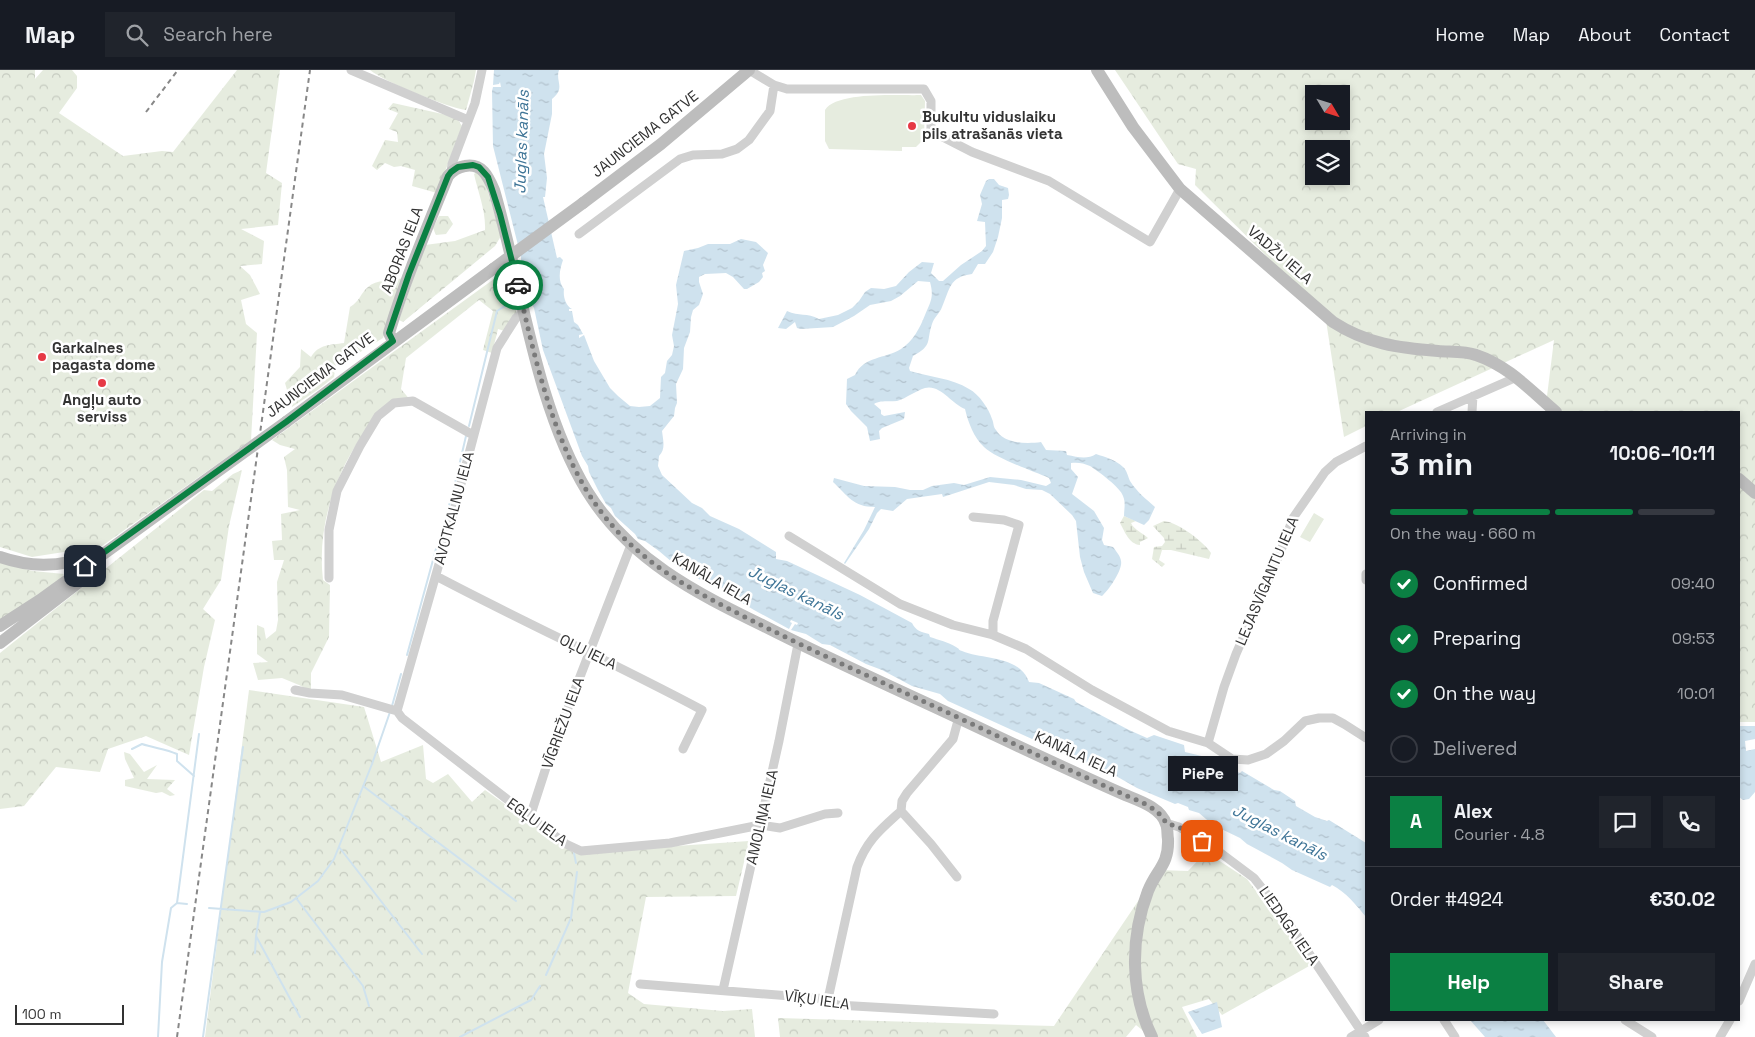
<!DOCTYPE html>
<meta charset="utf-8">
<style>
:root{--surface:#171b24;--page:#20242c;--text:#f1f3f6;--muted:#9ea1a6;--line:#363941;--accent:#0b8043}
body{margin:0;font-family:"Space Grotesk",sans-serif;background:var(--page);color:var(--text);height:100vh;display:flex;flex-direction:column;font-size:19px;white-space:nowrap}
*{box-sizing:border-box;margin:0}
p{font-size:16px;color:var(--muted)}
.icon{flex:none;width:28px;height:28px;fill:none;stroke:currentColor;stroke-width:2;stroke-linecap:round;stroke-linejoin:round}
.map{position:relative;flex:1;overflow:hidden}
.details{position:absolute;left:1365px;top:341px;width:375px;height:610px;display:flex;flex-direction:column;background:var(--surface);border-radius:0px;box-shadow:0 2px 8px #0003}
.details>*{flex:none}
.needle{width:32px;rotate:128deg}
.controls{position:absolute;left:1305px;top:15px;display:grid;gap:10px}
.controls a{display:grid;place-items:center;width:45px;height:45px;border-radius:0px;background:var(--surface);box-shadow:0 2px 8px #0003;font-size:25px}
.scale{position:absolute;left:15px;bottom:12px;width:109px;box-sizing:border-box;padding-left:5px;border:2px solid #333;border-top:0;font-size:14px;line-height:18px;white-space:nowrap;color:#333;-webkit-text-stroke:4px #fff;paint-order:stroke}
.pin{position:absolute;display:grid;place-items:center;width:42px;height:42px;color:#fff;margin:-21px;border-radius:10px;box-shadow:0 2px 8px #0006}
.courier{position:absolute;display:grid;place-items:center;width:50px;height:50px;margin:-25px;border:4px solid #0b8043;border-radius:50%;background:#fff;color:#222;box-shadow:0 1px 6px #0007}
.bubble{position:absolute;height:35px;border-radius:0px;background:var(--surface);box-shadow:0 2px 8px #0003;font-size:16px;font-weight:800;line-height:35px;text-align:center}
.overview em{font-style:normal;font-weight:800}
.overview div{display:flex;flex-direction:column-reverse}
.overview{display:flex;align-items:center;justify-content:space-between;height:85px;padding:0 25px}
h1{font-size:32px;font-weight:800;line-height:38px}
.bar{display:grid;grid-template-columns:repeat(4,1fr);gap:8px 5px;align-content:center;height:60px;padding:0 25px}
.bar i{height:6px;border-radius:4px;background:var(--line)}
.bar .current{background:var(--accent)}
.bar p{grid-column:span 4}
.line{display:flex;align-items:center;gap:12px;padding:0 25px;border-top:1px solid var(--line)}
.line div{flex:1}
.round{display:grid;place-items:center;flex:none;width:52px;height:52px;border-radius:0px;background:var(--page)}
ol{padding:0 25px;list-style:none}
li{display:flex;align-items:center;gap:15px;height:55px}
li p{margin-inline-start:auto}
li .icon{padding:5px;border-radius:50%;background:var(--accent);color:#fff;stroke-width:4}
li:last-child{color:var(--muted)}
li i{width:28px;height:28px;border:2px solid var(--line);border-radius:50%}
.primary-button{display:flex;gap:10px;margin-top:auto;padding:10px 25px}
.primary-button a{flex:1;height:58px;border-radius:0px;background:var(--accent);color:#fff;font-size:20px;font-weight:800;line-height:58px;text-align:center}
.primary-button a+a{background:var(--page);color:var(--text)}
header{display:flex;align-items:center;gap:30px;box-sizing:border-box;height:70px;padding:0 25px;background:var(--surface);border-bottom:1px solid var(--line)}
header strong{font-size:24px}
nav{display:flex;gap:28px;margin-inline-start:auto;font-size:18px}
.search{width:350px;height:45px;background:var(--page);display:flex;align-items:center;gap:12px;box-sizing:border-box;padding:0 18px;border-radius:0px;color:var(--muted);font-size:19px}
.map>svg:first-child{display:block}
</style>
<header>
<strong>Map</strong>
<div class="search"><svg class="icon" aria-label="search" viewBox="0 0 24 24"><circle cx="10" cy="10" r="6"/><path d="M15 15l6 6"/></svg>Search here</div>
<nav><a>Home</a><a>Map</a><a>About</a><a>Contact</a></nav>
</header>
<div class="map">
<svg width="1755" height="967" viewBox="0 0 1755 967">
<defs>
<pattern id="forest-crowns" width="20" height="18" patternUnits="userSpaceOnUse" patternTransform="scale(1.25)"><rect width="20" height="18" fill="#e6ecdf"/><path d="M2 6a3 3 0 1 1 6 0M12 15a3 3 0 1 1 6 0" fill="none" stroke="#c6cbc0"/></pattern>
<pattern id="wetland-marsh" width="20" height="14" patternUnits="userSpaceOnUse" patternTransform="scale(1.25)"><rect width="20" height="14" fill="#e6ecdf"/><path d="M1 5h8M5 5V1M11 12h8M15 12V8" fill="none" stroke="#c6cbc0"/></pattern>
<pattern id="water-ripples" width="26" height="14" patternUnits="userSpaceOnUse" patternTransform="scale(1.25)"><rect width="26" height="14" fill="#cfe2ee"/><path d="M2 4q2-2 4 0t4 0M15 11q2-2 4 0t4 0" fill="none" stroke="#b2c2cd"/></pattern>
</defs>
<rect width="100%" height="100%" fill="#fff"/>
<path fill="#e6ecdf" d="M 921,25 L 925,31 L 924,69 L 916,77 L 902,77 L 902,81 L 829,79 L 825,71 L 825,40 C 837,21 900,26 921,25 Z
M 1314,443 L 1324,449 L 1310,472 L 1300,467 Z"/>
<path fill="url(#forest-crowns)" fill-rule="evenodd" d="M 0,0 L 35,0 L 35,9 L 43,0 L 72,0 L 77,6 L 77,18 L 59,43 L 123,86 L 162,81 L 173,82 L 237,0 L 280,0 L 266,103 L 282,113 L 278,155 L 241,159 L 264,171 L 262,194 L 240,196 L 250,205 L 260,224 L 241,230 L 246,254 L 257,263 L 251,370 L 102,476 L 32,487 L 0,477 Z
M 370,0 L 476,0 L 474,11 L 466,40 C 446,37 385,12 370,0 Z
M 1115,0 L 1755,0 L 1755,652 L 1739,652 L 1739,342 L 1545,342 L 1554,270 L 1397,342 L 1366,342 L 1366,356 L 1344,367 L 1325,244 L 1195,115 L 1196,99 L 1178,94 ZM 1314,24 L 1341,24 L 1341,51 L 1314,51 ZM 1314,79 L 1341,79 L 1341,106 L 1314,106 Z
M 393,33 L 456,47 L 462,56 L 437,123 L 412,116 L 415,100 L 401,96 L 394,97 L 385,93 L 377,100 L 372,96 L 385,70 L 398,72 L 397,62 L 389,59 L 398,43 L 388,39 Z
M 478,101 L 484,108 L 501,166 L 495,176 L 403,252 L 399,250 L 425,175 L 455,171 L 485,160 C 486,141 478,122 474,104 Z
M 439,146 L 448,146 L 453,154 L 446,164 L 436,165 L 433,158 Z
M 505,201 L 519,250 L 508,262 L 498,259 L 492,283 L 483,280 L 493,241 L 479,230 L 406,288 L 401,319 L 411,331 L 408,330 C 398,335 385,339 376,345 C 370,350 365,361 361,367 C 333,409 317,460 323,510 L 330,515 L 329,567 L 311,603 L 311,621 L 299,615 L 282,608 L 258,610 L 253,593 L 268,592 L 257,584 L 257,555 L 264,558 L 266,569 L 276,561 L 278,550 L 277,512 L 284,490 L 274,490 L 272,471 L 282,470 L 281,444 L 300,440 L 288,437 L 287,400 L 284,387 L 295,379 L 280,375 L 272,370 Z
M 403,208 L 383,268 L 349,289 L 337,287 L 334,307 L 319,319 L 292,337 L 285,313 L 300,297 L 301,279 L 311,287 C 319,274 330,275 344,273 L 350,237 C 360,231 360,224 368,217 C 376,209 392,211 403,208 Z
M 242,400 L 229,456 L 221,510 L 203,539 L 215,550 L 204,597 L 189,685 L 146,666 L 108,679 L 100,702 L 56,697 L 24,736 L 0,739 L 0,583 L 204,420 L 212,421 L 233,404 Z
M 0,492 L 33,501 L 64,504 L 60,510 L 0,551 Z
M 249,620 L 364,637 L 381,692 L 423,675 L 426,709 L 433,713 L 448,704 L 472,732 L 485,720 L 574,783 L 749,771 L 736,826 L 646,827 L 628,923 L 644,934 L 723,941 L 752,939 L 755,967 L 205,967 Z
M 124,682 L 130,684 L 144,702 L 157,695 L 147,709 L 175,710 L 167,719 L 175,725 L 170,726 L 162,722 L 156,723 L 125,716 L 125,710 L 134,708 L 125,689 Z
M 1206,782 L 1247,809 L 1311,895 L 1222,945 L 1209,929 L 1182,937 L 1197,967 L 1151,967 L 1136,955 L 1126,967 L 780,967 L 778,948 L 1054,956 L 1159,800 L 1188,801 Z"/>
<path fill="url(#wetland-marsh)" d="M 1124,446 L 1136,451 L 1131,453 C 1134,460 1143,463 1148,468 L 1140,472 L 1140,475 C 1129,474 1125,462 1120,453 Z
M 1164,451 C 1178,452 1204,472 1211,483 L 1209,489 L 1171,480 L 1162,480 L 1159,490 L 1165,494 L 1162,497 L 1152,489 L 1154,477 L 1162,476 L 1165,472 L 1164,468 L 1153,456 Z"/>
<path fill="url(#water-ripples)" d="M 494,0 L 559,0 C 555,11 566,18 552,29 L 552,44 L 544,84 L 547,108 L 545,127 L 543,127 L 557,188 L 560,187 L 563,190 C 560,199 557,210 564,219 C 563,226 565,235 572,239 L 569,239 L 569,241 L 572,241 L 574,252 L 578,255 L 583,264 L 579,265 L 579,268 L 584,265 L 594,291 L 610,318 L 618,326 L 630,336 L 639,337 L 650,336 L 660,328 L 661,307 L 665,303 L 667,291 L 672,285 L 674,276 L 672,265 L 678,234 L 676,215 L 684,181 L 698,178 L 708,174 L 730,174 L 741,169 L 756,172 L 768,183 L 763,195 L 765,201 L 762,203 L 763,207 L 759,212 L 747,219 L 744,219 L 733,207 L 726,203 L 705,204 L 699,207 L 699,212 L 703,224 L 699,235 L 693,240 L 691,247 L 690,262 L 684,278 L 683,299 L 676,314 L 677,333 L 675,338 L 674,346 L 662,361 C 663,370 666,379 659,386 L 658,396 L 662,405 L 692,433 L 702,438 L 710,446 L 739,459 L 776,482 L 776,489 L 787,491 L 860,525 L 912,553 C 916,561 921,562 929,564 L 930,567 C 939,570 948,572 956,577 C 961,580 957,579 962,581 C 984,590 1019,585 1029,612 L 1039,613 L 1074,629 L 1076,632 L 1129,660 L 1147,668 L 1154,665 L 1184,675 L 1185,682 L 1214,689 L 1214,693 L 1240,703 L 1242,701 L 1274,720 L 1280,721 L 1295,731 L 1296,736 L 1315,747 L 1327,751 L 1329,750 L 1366,773 L 1366,847 C 1357,836 1346,822 1332,815 L 1330,817 L 1292,800 L 1282,793 L 1247,774 L 1240,768 L 1213,755 L 1199,743 L 1189,740 L 1188,737 L 1178,733 L 1175,734 L 1137,718 L 1116,706 L 1105,702 L 1104,699 L 1096,694 L 1093,695 C 1081,690 1066,686 1057,677 L 1052,678 L 948,631 L 940,624 L 912,616 L 882,600 L 866,594 L 830,575 L 822,574 L 806,564 L 791,560 L 795,554 L 797,555 L 798,553 L 791,550 L 790,552 L 792,553 L 789,559 L 754,540 L 734,528 L 727,520 L 708,514 L 679,498 L 659,481 L 645,471 L 638,469 L 635,464 L 615,446 L 611,438 L 606,434 L 598,420 L 589,402 L 588,396 L 582,386 L 543,280 L 534,238 L 530,231 L 521,191 L 521,187 L 493,76 L 492,21 L 493,17 L 501,17 L 500,12 L 499,14 L 493,15 Z
M 989,109 L 994,109 L 999,115 L 1008,118 L 1009,125 L 1008,129 L 1002,130 L 1002,148 L 998,167 L 993,182 L 985,194 L 978,194 L 972,204 C 949,207 950,219 942,237 C 940,243 934,247 932,254 C 926,272 933,275 913,286 L 909,298 L 910,301 C 929,307 952,308 969,319 C 979,324 989,339 992,349 C 994,353 993,357 996,360 C 1004,374 1027,374 1041,372 L 1046,380 L 1066,381 L 1067,385 C 1078,387 1087,390 1096,384 C 1105,387 1116,390 1123,397 C 1127,400 1128,407 1130,411 C 1137,422 1146,429 1155,437 L 1149,450 L 1144,455 L 1124,446 C 1124,439 1126,433 1123,426 C 1121,418 1098,401 1090,396 C 1084,393 1077,392 1071,393 L 1071,399 L 1078,407 L 1072,424 L 1094,441 L 1104,458 L 1102,470 L 1104,475 L 1113,477 C 1116,481 1121,487 1121,491 C 1123,500 1108,521 1102,526 L 1093,523 L 1084,502 L 1080,487 L 1076,451 L 1072,445 L 1050,424 L 1042,420 L 1026,419 L 1014,415 L 989,412 L 943,427 L 942,424 L 907,429 L 893,441 L 881,439 L 877,443 L 869,459 L 845,494 L 844,493 L 864,460 L 875,437 C 853,437 848,426 833,412 L 834,408 L 864,416 L 895,417 L 910,420 L 923,420 L 932,416 L 954,413 L 964,415 L 990,407 L 1021,410 L 1046,416 L 1051,413 L 1049,408 C 1033,401 995,388 984,377 C 974,368 968,352 965,339 C 952,334 940,314 925,318 C 915,321 907,328 897,331 C 889,332 880,330 874,334 L 881,340 L 881,344 L 884,346 L 905,342 L 904,349 L 882,358 L 879,361 L 880,369 L 870,371 L 867,357 L 851,341 L 846,334 L 847,309 L 855,305 C 864,286 885,289 901,279 C 913,271 920,258 925,245 C 931,231 934,227 930,212 L 918,211 L 900,226 L 891,231 L 870,235 L 854,246 L 833,257 L 801,259 L 797,258 L 795,252 L 786,259 L 778,258 L 787,241 C 799,247 807,242 819,249 L 838,245 L 852,238 L 859,231 L 865,222 L 871,218 L 884,219 L 896,216 L 909,202 L 922,192 L 934,193 L 931,203 L 939,211 L 943,211 L 961,195 L 982,181 L 986,176 L 985,152 L 977,151 L 982,134 L 980,125 L 986,111 Z
M 1739,656 L 1755,656 L 1755,669 L 1745,671 L 1746,681 L 1755,679 L 1755,722 L 1749,729 L 1743,730 L 1739,727 Z
M 1217,932 L 1222,957 L 1202,964 L 1188,942 Z
M 1470,950 L 1543,950 L 1556,967 L 1485,967 Z"/>
<g fill="none" stroke-linecap="round" stroke-linejoin="round">
<path stroke="#cfe2ee" stroke-width="2" d="M 469,356 L 497,241 L 514,230
M 453,422 L 466,366
M 448,440 L 450,432
M 438,473 L 444,454
M 407,585 L 436,479
M 392,636 L 401,604
M 132,679 L 142,674 C 154,678 166,679 177,684 L 177,691 L 194,706
M 363,716 L 516,831
M 339,777 L 422,884
M 574,783 L 576,793
M 296,828 L 363,916 L 369,936
M 187,834 L 177,833 L 199,664
M 209,838 L 264,842 L 291,832 L 318,811 L 334,789 L 372,694 L 390,642
M 256,866 L 300,947
M 255,883 L 256,866 L 260,842
M 546,905 L 571,848 L 577,802
M 158,967 L 162,892 L 171,838 L 177,833
M 203,967 L 243,677
M 460,967 L 531,930 L 540,916"/>
<path stroke="#d0d0d0" stroke-width="9" d="M 351,0 L 468,50
M 749,0 L 774,15 L 787,19 L 924,19 L 931,31 L 931,61 L 972,82 L 1049,111 L 1150,172 L 1180,119
M 451,102 L 452,94 L 475,33 L 482,0
M 579,164 L 680,89 L 693,85 L 722,84 L 737,79 L 749,70 L 770,41 L 774,15
M 1437,342 L 1517,307
M 1472,342 L 1473,326
M 973,447 L 1004,450 L 1019,455 L 993,551 L 993,565
M 789,466 L 900,534 L 953,555 L 993,565 L 1026,579 L 1092,620 L 1168,661 L 1208,673 L 1232,689 L 1248,690 L 1266,684 L 1284,671 L 1305,651 L 1319,648 L 1333,648 L 1344,654 L 1366,668
M 1366,504 L 1366,510
M 436,506 C 523,552 614,593 702,640 L 683,679
M 329,508 L 329,460 L 337,421 L 360,376 L 378,346 L 394,333 L 413,331 L 473,365
M 295,620 L 310,623 L 342,625 L 397,641 L 402,648 L 530,747 L 566,774 L 581,781 L 670,773 L 760,755 L 780,758 L 825,744 L 838,743
M 397,641 L 449,459 L 497,278 L 516,248 L 524,242
M 1208,673 L 1224,617 L 1236,584 L 1280,483 L 1293,448 L 1325,402 L 1336,392 L 1366,376
M 530,747 L 552,679 L 631,475
M 1166,753 L 1179,757 L 1214,778 L 1254,808 L 1284,846 L 1365,967
M 957,807 L 931,774 L 901,741 L 902,731 L 907,723 L 953,669 L 959,647
M 640,914 L 828,929 L 837,935 L 994,944
M 723,920 L 779,671 L 798,574
M 828,929 L 857,797 C 867,770 880,760 901,741
M 1739,931 L 1755,894
M 1444,950 L 1455,967
M 1625,950 L 1652,967
M 1351,967 L 1379,950
M 1720,967 L 1730,950"/>
<path stroke="#bdbdbd" stroke-width="12" d="M 1097,0 L 1133,57 L 1180,119 L 1333,252 C 1367,274 1399,278 1438,281 C 1450,282 1465,281 1476,285 C 1509,296 1531,321 1556,342
M 583,133 L 661,74 L 749,0
M 393,271 L 389,263 C 405,210 427,158 448,106 C 453,100 458,97 465,96 C 482,93 488,106 494,120 C 522,216 535,335 587,421 C 629,489 694,522 764,556 C 813,581 863,604 913,627 C 983,659 1052,693 1123,724 C 1137,730 1161,737 1166,754 C 1168,758 1167,764 1168,769 C 1169,795 1157,799 1148,821 C 1130,868 1130,922 1152,967
M 286,352 L 493,199
M 1739,409 L 1755,423
M 0,487 C 31,498 64,497 95,484
M 0,556 L 40,530 L 171,435
M 0,573 L 92,502"/>
<path stroke="#888" stroke-width="2" stroke-dasharray="5 4" stroke-linecap="butt" d="M 146,42 L 178,0
M 177,967 L 310,0"/>
<path stroke="#bdbdbd" stroke-width="12" d="M 493,199 L 583,133
M 171,435 L 286,352"/>
</g>
<g fill="none" stroke-linecap="round" stroke-linejoin="round">
<path stroke="#7a7a7a" stroke-width="5" stroke-dasharray="0 9" d="M 518,215 C 535,289 555,382 602,443 C 642,496 701,525 759,554 C 809,579 861,603 912,626 C 982,658 1052,693 1123,724 C 1138,731 1158,737 1166,753 L 1179,757 L 1202,771"/>
<path stroke="#0b8043" stroke-width="6" d="M 85,496 L 286,352 L 393,271 L 389,263 L 409,204 L 448,106 L 451,102 L 458,97 L 473,95 L 479,97 L 488,107 L 500,144 L 518,215"/>
</g>
<g fill="#e63946" stroke="#fff" stroke-width="2">
<circle cx="912" cy="56" r="5"/>
<circle cx="42" cy="287" r="5"/>
<circle cx="102" cy="313" r="5"/>
</g>
<g text-anchor="middle" stroke-width="5" stroke-linejoin="round" paint-order="stroke">
<g font-size="15" font-weight="bold" fill="#333" stroke="#fff" text-anchor="start">
<text x="922" y="52">Bukultu viduslaiku<tspan x="922" dy="17">pils atrašanās vieta</tspan></text>
<text x="52" y="283">Garkalnes<tspan x="52" dy="17">pagasta dome</tspan></text>
<text x="102" y="335" text-anchor="middle">Angļu auto<tspan x="102" dy="17">serviss</tspan></text>
</g>
<g font-size="15" fill="#333" stroke="#fff">
<text transform="translate(645 64) rotate(-38)" y="5">JAUNCIEMA GATVE</text>
<text transform="translate(402 180) rotate(-69)" y="5">ABORAS IELA</text>
<text transform="translate(1280 185) rotate(41)" y="5">VADŽU IELA</text>
<text transform="translate(320 305) rotate(-37)" y="5">JAUNCIEMA GATVE</text>
<text transform="translate(454 438) rotate(-75)" y="5">AVOTKALNU IELA</text>
<text transform="translate(712 509) rotate(30)" y="5">KANĀLA IELA</text>
<text transform="translate(1267 511) rotate(-67)" y="5">LEJASVĪGANTU IELA</text>
<text transform="translate(588 582) rotate(26)" y="5">OĻU IELA</text>
<text transform="translate(563 653) rotate(-70)" y="5">VĪGRIEŽU IELA</text>
<text transform="translate(1076 684) rotate(25)" y="5">KANĀLA IELA</text>
<text transform="translate(762 747) rotate(-77)" y="5">AMOLIŅA IELA</text>
<text transform="translate(537 752) rotate(36)" y="5">EGĻU IELA</text>
<text transform="translate(1289 856) rotate(55)" y="5">LIEDAGA IELA</text>
<text transform="translate(817 930) rotate(8)" y="5">VĪĶU IELA</text>
</g>
<g font-size="16" font-style="italic" fill="#3f7597" stroke="#fff">
<text transform="translate(521 72) rotate(-88)" y="6">Juglas kanāls</text>
<text transform="translate(796 522) rotate(26)" y="6">Juglas kanāls</text>
<text transform="translate(1280 762) rotate(27)" y="6">Juglas kanāls</text>
</g>
</g>
</svg>
<div class="controls">
<a><svg class="needle" viewBox="-14 -14 28 28"><path d="M0-13l5 13h-10z" fill="#e53935"/><path d="M0 13l5-13h-10z" fill="#9ea1a6"/></svg></a>
<a><svg class="icon" aria-label="layers" viewBox="0 0 24 24"><path d="M12 4l9 5-9 5-9-5zM3 14l9 5 9-5"/></svg></a>
</div>
<div class="scale">100 m</div>
<div class="pin" style="left:1202px;top:771px;background:#ea580c"><svg class="icon" aria-label="bag" viewBox="0 0 24 24"><path d="M5 8h14l-1 12H6zM9 8a3 3 0 0 1 6 0"/></svg></div>
<div class="pin" style="left:85px;top:496px;background:#1f2937"><svg class="icon" aria-label="home" viewBox="0 0 24 24"><path d="M3 11l9-7 9 7M6 9v11h12V9"/></svg></div>
<div class="courier" style="left:518px;top:215px"><svg class="icon" aria-label="car" viewBox="0 0 24 24"><path d="M5 17H2v-5l4-1 3-4h7l3 4 3 1v5h-3M9 17h6M6 11h13"/><circle cx="7" cy="17" r="2"/><circle cx="17" cy="17" r="2"/></svg></div>
<div class="bubble" style="left:1168px;top:686px;width:70px">PiePe</div>
<section class="details">
<div class="overview"><div><h1>3 min</h1><p>Arriving in</p></div><em>10:06–10:11</em></div>
<div class="bar"><i class="current"></i><i class="current"></i><i class="current"></i><i></i><p>On the way · 660 m</p></div>
<ol>
<li><svg class="icon" aria-label="check" viewBox="0 0 24 24"><path d="M5 12l5 5 9-10"/></svg>Confirmed<p>09:40</p></li>
<li><svg class="icon" aria-label="check" viewBox="0 0 24 24"><path d="M5 12l5 5 9-10"/></svg>Preparing<p>09:53</p></li>
<li><svg class="icon" aria-label="check" viewBox="0 0 24 24"><path d="M5 12l5 5 9-10"/></svg>On the way<p>10:01</p></li>
<li><i></i>Delivered</li>
</ol>
<div class="line" style="height:90px"><b class="round" style="background:var(--accent);color:#fff">A</b><div><b>Alex</b><p>Courier · 4.8</p></div><a class="round"><svg class="icon" aria-label="chat" viewBox="0 0 24 24"><path d="M4 5h16v11H9l-5 4z"/></svg></a><a class="round"><svg class="icon" aria-label="phone" viewBox="0 0 24 24"><path d="M5 4h4l2 5-3 2q2 4 5 5l2-3 5 2v4C11 20 4 13 5 4z"/></svg></a></div>
<div class="line" style="height:65px"><div>Order #4924</div><b>€30.02</b></div>
<div class="primary-button"><a>Help</a><a>Share</a></div>
</section>
</div>
